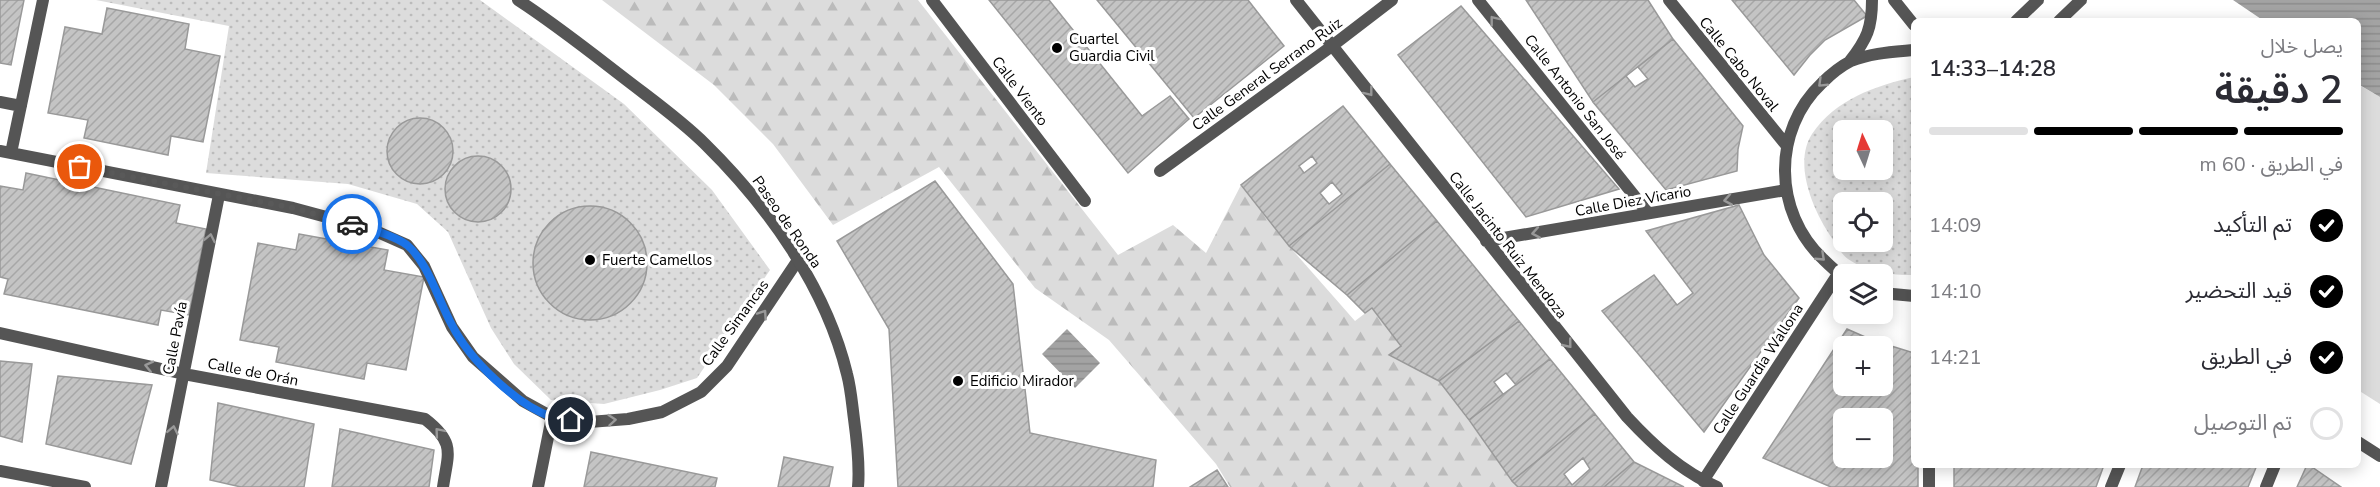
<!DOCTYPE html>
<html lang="ar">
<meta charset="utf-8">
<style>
:root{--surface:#fff;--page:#f2f2f3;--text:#2b2b33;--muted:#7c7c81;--line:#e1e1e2;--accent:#000}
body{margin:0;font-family:"Nunito Sans","Noto Sans Arabic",sans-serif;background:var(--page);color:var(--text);direction:rtl;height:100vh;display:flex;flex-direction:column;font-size:22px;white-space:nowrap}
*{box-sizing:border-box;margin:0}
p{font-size:20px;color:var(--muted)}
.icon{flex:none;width:33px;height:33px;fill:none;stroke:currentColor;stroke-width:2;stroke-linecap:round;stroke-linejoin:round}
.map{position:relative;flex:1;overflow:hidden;direction:ltr}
.panel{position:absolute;left:1911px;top:18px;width:450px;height:450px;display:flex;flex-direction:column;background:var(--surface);border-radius:9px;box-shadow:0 3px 15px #0003;direction:rtl}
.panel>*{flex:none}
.needle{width:39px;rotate:356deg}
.tools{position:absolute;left:1833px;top:120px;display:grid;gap:12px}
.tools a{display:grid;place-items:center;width:60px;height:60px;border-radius:9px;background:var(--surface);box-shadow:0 3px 15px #0003;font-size:30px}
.pin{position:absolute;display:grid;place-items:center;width:51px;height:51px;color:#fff;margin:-26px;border:3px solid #fff;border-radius:50%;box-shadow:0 2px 6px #0007}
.courier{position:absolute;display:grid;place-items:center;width:60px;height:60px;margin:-30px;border:4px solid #1a73e8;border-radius:50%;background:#fff;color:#222;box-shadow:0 2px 8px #0007}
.overview em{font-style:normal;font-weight:600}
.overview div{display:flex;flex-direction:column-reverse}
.overview{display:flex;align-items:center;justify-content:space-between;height:102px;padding:0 18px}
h1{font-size:39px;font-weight:600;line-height:45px}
.bar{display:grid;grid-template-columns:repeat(4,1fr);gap:9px 6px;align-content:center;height:72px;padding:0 18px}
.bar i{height:8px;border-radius:4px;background:var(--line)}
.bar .on{background:var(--accent)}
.bar p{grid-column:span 4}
ol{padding:0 18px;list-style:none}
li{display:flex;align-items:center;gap:18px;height:66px}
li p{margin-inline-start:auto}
li .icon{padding:6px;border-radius:50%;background:var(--accent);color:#fff;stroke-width:4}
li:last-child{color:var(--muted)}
li i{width:33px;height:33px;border:3px solid var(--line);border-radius:50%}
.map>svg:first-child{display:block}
</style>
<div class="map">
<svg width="2380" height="487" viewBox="0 0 2380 487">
<defs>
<pattern id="forest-firs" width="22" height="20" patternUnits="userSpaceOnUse" patternTransform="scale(1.5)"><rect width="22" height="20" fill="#dcdcdc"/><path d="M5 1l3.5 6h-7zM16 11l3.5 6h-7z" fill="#bbb"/></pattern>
<pattern id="park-dots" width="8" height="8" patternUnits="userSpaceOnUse" patternTransform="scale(1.5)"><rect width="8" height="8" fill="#dcdcdc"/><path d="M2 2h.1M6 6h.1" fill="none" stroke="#bbb" stroke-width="1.8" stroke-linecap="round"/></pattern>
<pattern id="water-rules" width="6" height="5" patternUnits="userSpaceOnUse" patternTransform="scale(1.5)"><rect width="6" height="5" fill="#a3a3a3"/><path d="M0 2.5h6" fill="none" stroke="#8b8b8b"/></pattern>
<pattern id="building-hatch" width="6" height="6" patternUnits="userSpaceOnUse" patternTransform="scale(1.5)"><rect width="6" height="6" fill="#c4c4c4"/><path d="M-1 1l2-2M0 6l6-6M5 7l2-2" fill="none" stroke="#a7a7a7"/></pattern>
</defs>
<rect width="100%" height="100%" fill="#fff"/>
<path fill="#dcdcdc" d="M 2361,86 L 2380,97 L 2380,404 L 2358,390 L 2358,90 Z"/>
<path fill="url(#forest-firs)" d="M 602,0 L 918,0 L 1118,255 L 1173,225 L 1206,253 L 1241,185 L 1289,246 L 1355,321 L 1372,308 L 1401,346 L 1390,355 L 1439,381 L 1518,487 L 1230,487 L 1216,464 L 1109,340 L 1035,288 L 939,167 L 833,225 L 773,144 L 714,85 Z"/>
<path fill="url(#park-dots)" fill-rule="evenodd" d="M 96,0 L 480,0 L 624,104 L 712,190 L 770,270 L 697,378 L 660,390 L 604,404 L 551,400 L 514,364 L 491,328 L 448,232 L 417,204 L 348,184 L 206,173 L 229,26 Z
M 1914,77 L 1914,275 C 1890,275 1869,273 1848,259 C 1842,255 1838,247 1834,241 C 1815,215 1792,165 1812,134 C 1836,99 1875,86 1914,77 ZM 1844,130 L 1882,130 L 1882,170 L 1844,170 ZM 1844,202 L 1882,202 L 1882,242 L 1844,242 Z"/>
<path fill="url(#water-rules)" d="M 2233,0 L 2380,0 L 2380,97 L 2358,84 L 2358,21 L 2264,21 Z
M 1067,329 L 1100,363 L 1075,388 L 1042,354 Z"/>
<path fill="url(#building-hatch)" stroke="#999" stroke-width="1.5" fill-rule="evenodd" d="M 0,0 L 24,0 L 11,65 L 0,63 Z
M 989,0 L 1049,0 L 1142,116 L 1170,96 L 1189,119 L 1128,173 Z
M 1097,0 L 1248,0 L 1284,46 L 1194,118 Z
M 1526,0 L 1648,0 L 1673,39 L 1593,102 Z
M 1732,0 L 1854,0 L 1867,16 L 1825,40 L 1810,55 L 1794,75 Z
M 1461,6 L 1619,189 L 1526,217 L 1398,55 Z
M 107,8 L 189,24 L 185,49 L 220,56 L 203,142 L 171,136 L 168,155 L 84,138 L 88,120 L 48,113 L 65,27 L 102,34 Z
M 1673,39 L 1743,126 L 1738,149 L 1737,171 L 1666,190 L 1593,102 L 1626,76 L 1635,87 L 1648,79 L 1638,67 Z
M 1343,106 L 1390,164 L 1289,246 L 1241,185 ZM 1312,156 L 1317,163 L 1304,173 L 1299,166 ZM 1332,182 L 1342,194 L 1329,204 L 1320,193 Z
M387 151a33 33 0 1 1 66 0a33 33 0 1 1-66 0Z
M445 189a33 33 0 1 1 66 0a33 33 0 1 1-66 0Z
M 1390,164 L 1437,221 L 1347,295 L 1289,246 Z
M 26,173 L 180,205 L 176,223 L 206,229 L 189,315 L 161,310 L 158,325 L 4,294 L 8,279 L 0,277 L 0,186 L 23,190 Z
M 935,181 L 1013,284 L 1030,433 L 1156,460 L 1153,487 L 898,487 L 889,329 L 837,241 Z
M 1739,205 L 1764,255 L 1799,298 L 1704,432 L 1602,311 L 1654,275 L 1677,305 L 1693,293 L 1646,231 Z
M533 263a57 57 0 1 1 114 0a57 57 0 1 1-114 0Z
M 1437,221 L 1519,321 L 1439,381 L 1389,355 L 1401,346 L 1372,308 L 1365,313 L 1347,295 Z
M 299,234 L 388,250 L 384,270 L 424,277 L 406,370 L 367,363 L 364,379 L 276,362 L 279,347 L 240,340 L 258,243 L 296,250 Z
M 1519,321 L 1550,359 L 1516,385 L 1506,373 L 1494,382 L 1503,394 L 1469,420 L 1439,381 Z
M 1847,329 L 1872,340 L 1914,353 L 1914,465 L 1918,465 L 1918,487 L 1831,487 L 1763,458 ZM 1844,346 L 1882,346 L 1882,386 L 1844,386 ZM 1844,418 L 1882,418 L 1882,458 L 1844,458 Z
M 1550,359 L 1595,414 L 1512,481 L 1469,420 Z
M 0,361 L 32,364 L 22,442 L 0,436 Z
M 58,376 L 152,385 L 131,464 L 46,444 Z
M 218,403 L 314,424 L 304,487 L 241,487 L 210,480 Z
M 1595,414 L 1634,462 L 1604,487 L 1518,487 L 1512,481 ZM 1583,458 L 1590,469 L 1572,485 L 1564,474 Z
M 340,429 L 434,450 L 429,487 L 332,487 Z
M 591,452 L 717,478 L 715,487 L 584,487 Z
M 784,457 L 833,467 L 829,487 L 778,487 Z
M 1634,462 L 1684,487 L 1604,487 Z
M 1954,465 L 2104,465 L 2096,487 L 1954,487 Z
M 2143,465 L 2197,466 L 2257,465 L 2248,487 L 2135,487 Z
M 2307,465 L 2309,465 L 2341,487 L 2297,487 Z
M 1217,470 L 1228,487 L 1190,487 Z"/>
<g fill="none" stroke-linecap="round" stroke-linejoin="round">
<path stroke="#555" stroke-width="12" d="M 0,102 L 21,106
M 0,151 L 293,208 L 371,229 L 407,245 L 424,266 L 452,327 L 473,357 L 523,401 L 552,417 L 589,422 L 628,419 L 662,412 L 701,392 L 727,366 L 798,260
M 11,153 L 43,0
M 0,333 L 184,374 L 425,419 C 456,443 448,453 443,487
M 0,471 L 85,487
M 161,487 L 219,195
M 538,487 L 552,417"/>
<path stroke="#555" stroke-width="12" d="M 518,0 C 555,24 589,51 624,78 C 651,99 681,120 705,144 C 768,206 826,287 847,374 C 851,389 852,404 854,419 C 857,441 860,465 858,487
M 932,0 L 1085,201
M 1296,0 L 1627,417 C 1654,446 1681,471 1717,487
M 1478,0 L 1648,213
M 1669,0 L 1787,146
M 2016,21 L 2038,0
M 2059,21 L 2081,0
M 1850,61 C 1867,39 1872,28 1872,0
M 1160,171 L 1332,46 L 1392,0
M 1486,241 L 1786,190
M 1844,277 C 1836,272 1829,265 1823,259 C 1773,212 1772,130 1822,83 C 1830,75 1841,66 1851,61 C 1871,53 1893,52 1914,50
M 1882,293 L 1914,296
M 1703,481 L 1838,274
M 1929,487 L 1929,465
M 2111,487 L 2120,465
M 2266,487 L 2275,465"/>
<path stroke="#555" stroke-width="12" d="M 1894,0 L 1914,25
M 2358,442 L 2380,456"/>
</g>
<defs><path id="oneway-chevron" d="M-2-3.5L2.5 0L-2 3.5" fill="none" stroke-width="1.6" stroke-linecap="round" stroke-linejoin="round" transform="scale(1.5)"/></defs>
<g stroke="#999">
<use href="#oneway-chevron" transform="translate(1494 20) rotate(-128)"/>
<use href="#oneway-chevron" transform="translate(1822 83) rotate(136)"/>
<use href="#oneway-chevron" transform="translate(1369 92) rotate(52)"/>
<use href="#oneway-chevron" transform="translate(1728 200) rotate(170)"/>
<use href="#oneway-chevron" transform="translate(1536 233) rotate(170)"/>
<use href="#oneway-chevron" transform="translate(210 238) rotate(-79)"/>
<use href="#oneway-chevron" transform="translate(1821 257) rotate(43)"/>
<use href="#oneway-chevron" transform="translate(763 314) rotate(-56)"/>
<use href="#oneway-chevron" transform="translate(1568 344) rotate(51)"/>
<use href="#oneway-chevron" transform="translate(149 366) rotate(-167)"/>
<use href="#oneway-chevron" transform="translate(612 420) rotate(-5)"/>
<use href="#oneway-chevron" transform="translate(173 430) rotate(-79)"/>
<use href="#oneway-chevron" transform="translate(439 432) rotate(-130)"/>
</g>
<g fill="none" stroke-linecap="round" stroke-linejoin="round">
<path stroke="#595959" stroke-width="6" stroke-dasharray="0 10.8" d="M 80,167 L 293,208 L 352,224"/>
<path stroke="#1a73e8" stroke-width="8" d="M 352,224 C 367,228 394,235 407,245 C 428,262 439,302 452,325 C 469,359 516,405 552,417 C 558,419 565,419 571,420"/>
</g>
<g fill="#000" stroke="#fff" stroke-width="2">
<circle cx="1057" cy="48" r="6"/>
<circle cx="590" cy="260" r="6"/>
<circle cx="958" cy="381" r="6"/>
</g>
<g text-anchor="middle" stroke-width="6" stroke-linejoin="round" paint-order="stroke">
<g font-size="15" fill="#000" stroke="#fff" text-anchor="start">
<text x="1069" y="44">Cuartel<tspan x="1069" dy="17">Guardia Civil</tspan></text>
<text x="602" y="265">Fuerte Camellos</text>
<text x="970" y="386">Edificio Mirador</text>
</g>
<g font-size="15" fill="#000" stroke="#fff">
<text transform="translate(1739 64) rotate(51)" y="5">Calle Cabo Noval</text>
<text transform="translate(1267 74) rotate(-36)" y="5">Calle General Serrano Ruiz</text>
<text transform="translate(1020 91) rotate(53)" y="5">Calle Viento</text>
<text transform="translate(1575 97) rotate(52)" y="5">Calle Antonio San José</text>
<text transform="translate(1633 201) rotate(-10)" y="5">Calle Diez Vicario</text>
<text transform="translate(787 222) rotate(55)" y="5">Paseo de Ronda</text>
<text transform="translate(1508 245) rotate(52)" y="5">Calle Jacinto Ruiz Mendoza</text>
<text transform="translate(735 323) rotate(-54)" y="5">Calle Simancas</text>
<text transform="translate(175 338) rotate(-79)" y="5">Calle Pavía</text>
<text transform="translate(1758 369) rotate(-57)" y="5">Calle Guardia Wallona</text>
<text transform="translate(253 372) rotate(11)" y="5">Calle de Orán</text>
</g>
</g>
</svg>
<div class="tools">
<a><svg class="needle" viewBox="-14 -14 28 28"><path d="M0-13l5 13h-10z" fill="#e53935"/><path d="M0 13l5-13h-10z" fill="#7c7c81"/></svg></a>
<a><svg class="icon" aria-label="locate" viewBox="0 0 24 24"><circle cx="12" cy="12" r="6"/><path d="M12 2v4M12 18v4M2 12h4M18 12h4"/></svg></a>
<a><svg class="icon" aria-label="layers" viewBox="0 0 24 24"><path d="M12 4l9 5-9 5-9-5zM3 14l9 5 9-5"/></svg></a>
<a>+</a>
<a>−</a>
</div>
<div class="pin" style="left:80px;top:167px;background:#ea580c"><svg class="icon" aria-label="bag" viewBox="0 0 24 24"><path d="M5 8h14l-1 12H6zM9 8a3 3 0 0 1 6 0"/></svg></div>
<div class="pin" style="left:571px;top:420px;background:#1f2937"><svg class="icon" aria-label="home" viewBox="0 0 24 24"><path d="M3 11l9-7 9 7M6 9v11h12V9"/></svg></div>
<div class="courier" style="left:352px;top:224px"><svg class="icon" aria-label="car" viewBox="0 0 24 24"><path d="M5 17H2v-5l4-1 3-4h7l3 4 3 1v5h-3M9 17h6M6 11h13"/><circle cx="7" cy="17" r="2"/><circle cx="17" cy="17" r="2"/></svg></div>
<section class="panel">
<div class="overview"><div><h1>2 دقيقة</h1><p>يصل خلال</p></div><em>14:28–14:33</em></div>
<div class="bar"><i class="on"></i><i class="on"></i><i class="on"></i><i></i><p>في الطريق · 60 m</p></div>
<ol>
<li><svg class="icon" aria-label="check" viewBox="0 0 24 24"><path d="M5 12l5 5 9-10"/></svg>تم التأكيد<p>14:09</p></li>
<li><svg class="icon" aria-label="check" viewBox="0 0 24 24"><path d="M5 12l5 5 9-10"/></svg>قيد التحضير<p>14:10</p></li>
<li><svg class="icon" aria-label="check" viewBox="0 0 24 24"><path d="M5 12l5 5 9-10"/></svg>في الطريق<p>14:21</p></li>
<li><i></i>تم التوصيل</li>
</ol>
</section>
</div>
